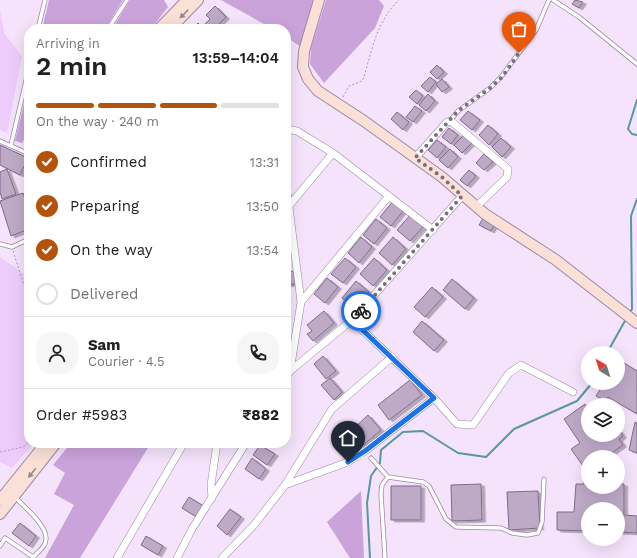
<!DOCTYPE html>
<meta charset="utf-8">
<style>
:root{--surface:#fff;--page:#f6f6f6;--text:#202124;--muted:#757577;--line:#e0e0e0;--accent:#b45309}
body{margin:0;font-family:"Work Sans",sans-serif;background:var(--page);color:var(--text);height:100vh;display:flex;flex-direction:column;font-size:15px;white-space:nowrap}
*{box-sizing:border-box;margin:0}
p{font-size:13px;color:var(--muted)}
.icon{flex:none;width:22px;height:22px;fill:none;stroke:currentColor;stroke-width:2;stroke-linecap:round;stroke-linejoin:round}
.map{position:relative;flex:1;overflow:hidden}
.side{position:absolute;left:24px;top:24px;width:267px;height:424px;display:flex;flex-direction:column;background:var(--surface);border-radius:16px;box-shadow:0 4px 16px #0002}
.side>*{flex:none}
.needle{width:26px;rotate:321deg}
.tools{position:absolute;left:581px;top:346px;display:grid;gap:8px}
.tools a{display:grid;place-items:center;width:44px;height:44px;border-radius:50%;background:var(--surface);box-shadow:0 4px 16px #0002;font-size:20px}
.pin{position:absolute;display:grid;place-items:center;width:34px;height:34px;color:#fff;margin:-41px -17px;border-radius:50% 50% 50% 0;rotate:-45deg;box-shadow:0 0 4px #0007}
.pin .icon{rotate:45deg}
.courier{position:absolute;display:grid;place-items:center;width:40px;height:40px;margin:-20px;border:3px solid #1a73e8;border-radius:50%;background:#fff;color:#222;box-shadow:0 1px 5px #0007}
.head em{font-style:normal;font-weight:600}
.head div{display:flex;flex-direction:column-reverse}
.head{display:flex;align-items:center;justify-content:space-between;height:68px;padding:0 12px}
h1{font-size:26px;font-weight:600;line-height:30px}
.bar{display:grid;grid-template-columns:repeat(4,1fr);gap:6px 4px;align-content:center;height:48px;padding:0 12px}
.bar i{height:5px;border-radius:3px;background:var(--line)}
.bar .active{background:var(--accent)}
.bar p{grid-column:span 4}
.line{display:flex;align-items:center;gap:10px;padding:0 12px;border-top:1px solid var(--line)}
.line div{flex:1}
.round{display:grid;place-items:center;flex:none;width:42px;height:42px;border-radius:16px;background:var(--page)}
ol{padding:0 12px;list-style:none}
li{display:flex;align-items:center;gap:12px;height:44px}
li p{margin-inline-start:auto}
li .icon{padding:4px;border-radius:50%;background:var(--accent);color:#fff;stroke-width:4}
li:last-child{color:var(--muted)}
li i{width:22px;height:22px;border:2px solid var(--line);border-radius:50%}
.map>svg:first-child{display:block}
</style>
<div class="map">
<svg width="637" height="558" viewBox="0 0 637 558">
<defs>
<filter id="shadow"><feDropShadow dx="3.5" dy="2" stdDeviation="0" flood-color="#0004"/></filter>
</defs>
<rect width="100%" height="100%" fill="#f4e3fb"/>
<path fill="#edccfb" d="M 0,10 L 4,33 L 22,56 L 7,133 L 0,130 Z
M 0,257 L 29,277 L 29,443 L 34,443 L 12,468 L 0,462 Z"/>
<path fill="#caa3db" d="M 49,0 L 123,0 L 105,29 L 42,29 Z
M 130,0 L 164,0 L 168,7 L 151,29 L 112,29 Z
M 221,0 L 313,0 L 301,47 L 286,37 L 286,29 L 273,29 Z
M 326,0 L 379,0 L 384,6 L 375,28 L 324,83 L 310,64 L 311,48 Z
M 29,83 L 29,131 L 22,143 L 15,141 Z
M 71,443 L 151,443 L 80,558 L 45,558 L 74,505 L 54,494 L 65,473 L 53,465 Z
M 361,491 L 364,558 L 350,558 L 327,522 Z"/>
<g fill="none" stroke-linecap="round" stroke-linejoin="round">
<path stroke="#59979f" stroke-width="2" d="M 637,100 L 628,129 L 632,134 L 637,135
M 629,314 L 632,309 L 631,216 L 637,199
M 607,353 L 626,319
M 370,558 L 367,503 L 371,476 L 380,463 L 381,450 L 403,432 L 423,431 L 458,453 L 486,457 L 514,429 L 577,401 L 592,383"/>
</g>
<path fill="#bea9c7" stroke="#7f6c87" filter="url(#shadow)" d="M 575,0 L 583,2 L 579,8 L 572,4 Z
M 215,6 L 226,17 L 214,29 L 192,29 L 198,23 L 202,27 L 210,19 L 206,15 Z
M 437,65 L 444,72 L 437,79 L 430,72 Z
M 430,77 L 436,82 L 428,92 L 421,86 Z
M 442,79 L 449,87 L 442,92 L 436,84 Z
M 416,90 L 423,96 L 417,104 L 409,97 Z
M 428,94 L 435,101 L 426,111 L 419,105 Z
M 415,106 L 422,111 L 413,122 L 406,117 Z
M 468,111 L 480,120 L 472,130 L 460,120 Z
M 397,112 L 409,122 L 403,130 L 391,119 Z
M 488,125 L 498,134 L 489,145 L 479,135 Z
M 449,128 L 458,135 L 451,144 L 442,137 Z
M 464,135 L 472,143 L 462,153 L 454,145 Z
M 501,138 L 511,147 L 502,157 L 492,147 Z
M 437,140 L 446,147 L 437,158 L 428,150 Z
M 0,145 L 28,158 L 20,175 L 0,165 Z
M 450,149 L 458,157 L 448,168 L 439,160 Z
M 484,154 L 493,162 L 484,170 L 476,163 Z
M 7,169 L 16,194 L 2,199 L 0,192 L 0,172 Z
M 469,170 L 476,176 L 467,186 L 460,180 Z
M 23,193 L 29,209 L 29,229 L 11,236 L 0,201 Z
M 393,201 L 404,210 L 391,226 L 380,217 Z
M 411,214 L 424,226 L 410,241 L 397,230 Z
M 484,217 L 496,222 L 491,231 L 479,225 Z
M 376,219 L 387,228 L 374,244 L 363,235 Z
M 361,237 L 372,247 L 359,263 L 348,253 Z
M 393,237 L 406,249 L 392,265 L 379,253 Z
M 345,258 L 356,267 L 343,283 L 331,274 Z
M 374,258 L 387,270 L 373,286 L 360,274 Z
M 294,271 L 295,284 L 286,285 L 286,272 Z
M 327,278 L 338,287 L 325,303 L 314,294 Z
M 452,279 L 474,298 L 465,309 L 443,290 Z
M 356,281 L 369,292 L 355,309 L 342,298 Z
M 432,287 L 443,297 L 425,317 L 414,307 Z
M 324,311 L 334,323 L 313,341 L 307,334 L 312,331 L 307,325 Z
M 422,321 L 444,340 L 434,351 L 413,332 Z
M 323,356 L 336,371 L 326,379 L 314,364 Z
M 619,360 L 637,371 L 637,414 L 608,397 L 605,401 L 596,396 L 604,383 L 618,383 Z
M 330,378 L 342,392 L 334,400 L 321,385 Z
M 410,380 L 422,395 L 389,420 L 378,405 Z
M 585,404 L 588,409 L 588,435 L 618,435 L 619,430 L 623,436 L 619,439 L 623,445 L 606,457 L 588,457 L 588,473 L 571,449 L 580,443 L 564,419 Z
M 368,415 L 381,430 L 362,446 L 350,432 Z
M 635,422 L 637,423 L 637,453 L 629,450 Z
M 260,445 L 275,454 L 267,465 L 253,455 Z
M 252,458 L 266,469 L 259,479 L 245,469 Z
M 584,480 L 588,480 L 588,487 L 618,487 L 618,484 L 624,484 L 624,515 L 637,516 L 637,533 L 618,532 L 618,509 L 588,509 L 588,531 L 557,530 L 557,512 L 574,512 L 576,484 L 584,484 Z
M 481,484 L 482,520 L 452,521 L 451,485 Z
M 391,486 L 421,486 L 421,520 L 391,520 Z
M 538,491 L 540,528 L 509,530 L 507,492 Z
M 189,497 L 205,507 L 198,518 L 182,508 Z
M 230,509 L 241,517 L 227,535 L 217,526 Z
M 20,523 L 36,536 L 29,546 L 12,533 Z
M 146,536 L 163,546 L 158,555 L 141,545 Z"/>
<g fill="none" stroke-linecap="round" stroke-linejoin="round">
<g stroke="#9b88a4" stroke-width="5">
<path id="lane" d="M 553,0 L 579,17 L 637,64
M 38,29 L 45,0
M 108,29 L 127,0
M 450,121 L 458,111 L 490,88 L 501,77 L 536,30 L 549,0
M 0,141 L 29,154
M 11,145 L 29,68
M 0,244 L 12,247 L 29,239
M 371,458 L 388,477 L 423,482 L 429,486 L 446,519 L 456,527 L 501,528 L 512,533 L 527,535 L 538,533 L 542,522 L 544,479
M 0,546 L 5,538 L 33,557 C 38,552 46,547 46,539 C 47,525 23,506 14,496
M 385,558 L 381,494 L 382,485 L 388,477"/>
</g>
<g stroke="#9b88a4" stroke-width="8">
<path id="street" d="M 286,129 L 297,131 L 333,153 L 433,230
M 415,158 L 447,122 L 451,121 L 508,169 L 507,177 L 476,207
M 286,184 L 301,302 L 290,371
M 288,207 L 333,153
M 301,302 L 389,196
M 352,320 L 434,398 L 457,424 L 473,425 L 509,373 L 521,365 L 573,392
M 286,377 L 290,371 L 352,320 L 462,196
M 285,485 L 348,462 L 365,451 L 434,398
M 212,498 L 211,485 L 217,443
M 117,558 L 184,443
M 177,558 L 192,529 L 246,443
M 222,558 L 254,525 L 285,485 L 332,409 L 392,357"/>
</g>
<g stroke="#9b88a4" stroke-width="12">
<path id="secondary" d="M 319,0 L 304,51 L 303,67 L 308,79 L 318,91 L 364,121 L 442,177 L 485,214 L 556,260 L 637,323
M 159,29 L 187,0
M 170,29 L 198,0
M 0,500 L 46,443
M 0,514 L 56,443"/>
</g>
<path stroke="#aa9caf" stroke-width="1" stroke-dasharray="2 2" stroke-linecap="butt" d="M 343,97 L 349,86 L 362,81 L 364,77 C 372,49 377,21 399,0
M 13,251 L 29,300
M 0,452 L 23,447 L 29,442"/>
<use href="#lane" stroke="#fff" stroke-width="3.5"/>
<use href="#street" stroke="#fff" stroke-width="7"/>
<use href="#secondary" stroke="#fae0d7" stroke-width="10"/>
</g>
<defs><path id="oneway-solid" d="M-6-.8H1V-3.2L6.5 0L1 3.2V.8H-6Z"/></defs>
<g fill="#988889">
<use href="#oneway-solid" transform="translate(184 14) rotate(135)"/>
<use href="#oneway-solid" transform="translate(32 473) rotate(129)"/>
</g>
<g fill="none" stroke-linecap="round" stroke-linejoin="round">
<path stroke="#796e7e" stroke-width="4" stroke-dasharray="0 7.2" d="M 361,311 L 462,196 L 442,177 L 415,158 L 458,111 L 490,88 L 502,77 L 519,53"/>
<path stroke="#1a73e8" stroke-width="5" d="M 348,462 L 365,451 L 434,398 L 352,320 L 361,311"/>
</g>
</svg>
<div class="tools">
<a><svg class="needle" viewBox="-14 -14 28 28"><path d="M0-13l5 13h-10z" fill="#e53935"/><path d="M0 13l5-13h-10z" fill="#757577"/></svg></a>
<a><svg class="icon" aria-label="layers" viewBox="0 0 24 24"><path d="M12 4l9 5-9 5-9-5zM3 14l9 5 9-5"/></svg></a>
<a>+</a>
<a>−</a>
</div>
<div class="pin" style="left:519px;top:53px;background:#ea580c"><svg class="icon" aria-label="bag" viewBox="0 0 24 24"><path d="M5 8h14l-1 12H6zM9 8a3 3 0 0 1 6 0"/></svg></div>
<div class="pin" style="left:348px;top:462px;background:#1f2937"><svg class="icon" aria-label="home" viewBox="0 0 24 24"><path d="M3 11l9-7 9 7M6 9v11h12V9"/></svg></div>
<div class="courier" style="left:361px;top:311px"><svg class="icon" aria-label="bike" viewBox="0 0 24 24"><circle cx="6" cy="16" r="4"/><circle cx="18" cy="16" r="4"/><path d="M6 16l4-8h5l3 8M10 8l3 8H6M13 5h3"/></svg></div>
<section class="side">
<div class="head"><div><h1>2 min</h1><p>Arriving in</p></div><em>13:59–14:04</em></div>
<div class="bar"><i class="active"></i><i class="active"></i><i class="active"></i><i></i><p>On the way · 240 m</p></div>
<ol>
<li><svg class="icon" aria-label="check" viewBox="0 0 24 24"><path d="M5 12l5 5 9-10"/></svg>Confirmed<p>13:31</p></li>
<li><svg class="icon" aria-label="check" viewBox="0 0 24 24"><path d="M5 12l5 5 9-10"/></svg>Preparing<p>13:50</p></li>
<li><svg class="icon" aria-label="check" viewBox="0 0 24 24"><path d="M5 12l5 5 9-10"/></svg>On the way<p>13:54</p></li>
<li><i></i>Delivered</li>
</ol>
<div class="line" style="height:72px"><a class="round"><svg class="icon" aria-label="person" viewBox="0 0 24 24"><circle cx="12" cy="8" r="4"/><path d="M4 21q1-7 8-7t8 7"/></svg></a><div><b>Sam</b><p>Courier · 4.5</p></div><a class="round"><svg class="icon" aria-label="phone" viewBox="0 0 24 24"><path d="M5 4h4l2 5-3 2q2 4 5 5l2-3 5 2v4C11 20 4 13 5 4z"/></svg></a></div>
<div class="line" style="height:52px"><div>Order #5983</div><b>₹882</b></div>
</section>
</div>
